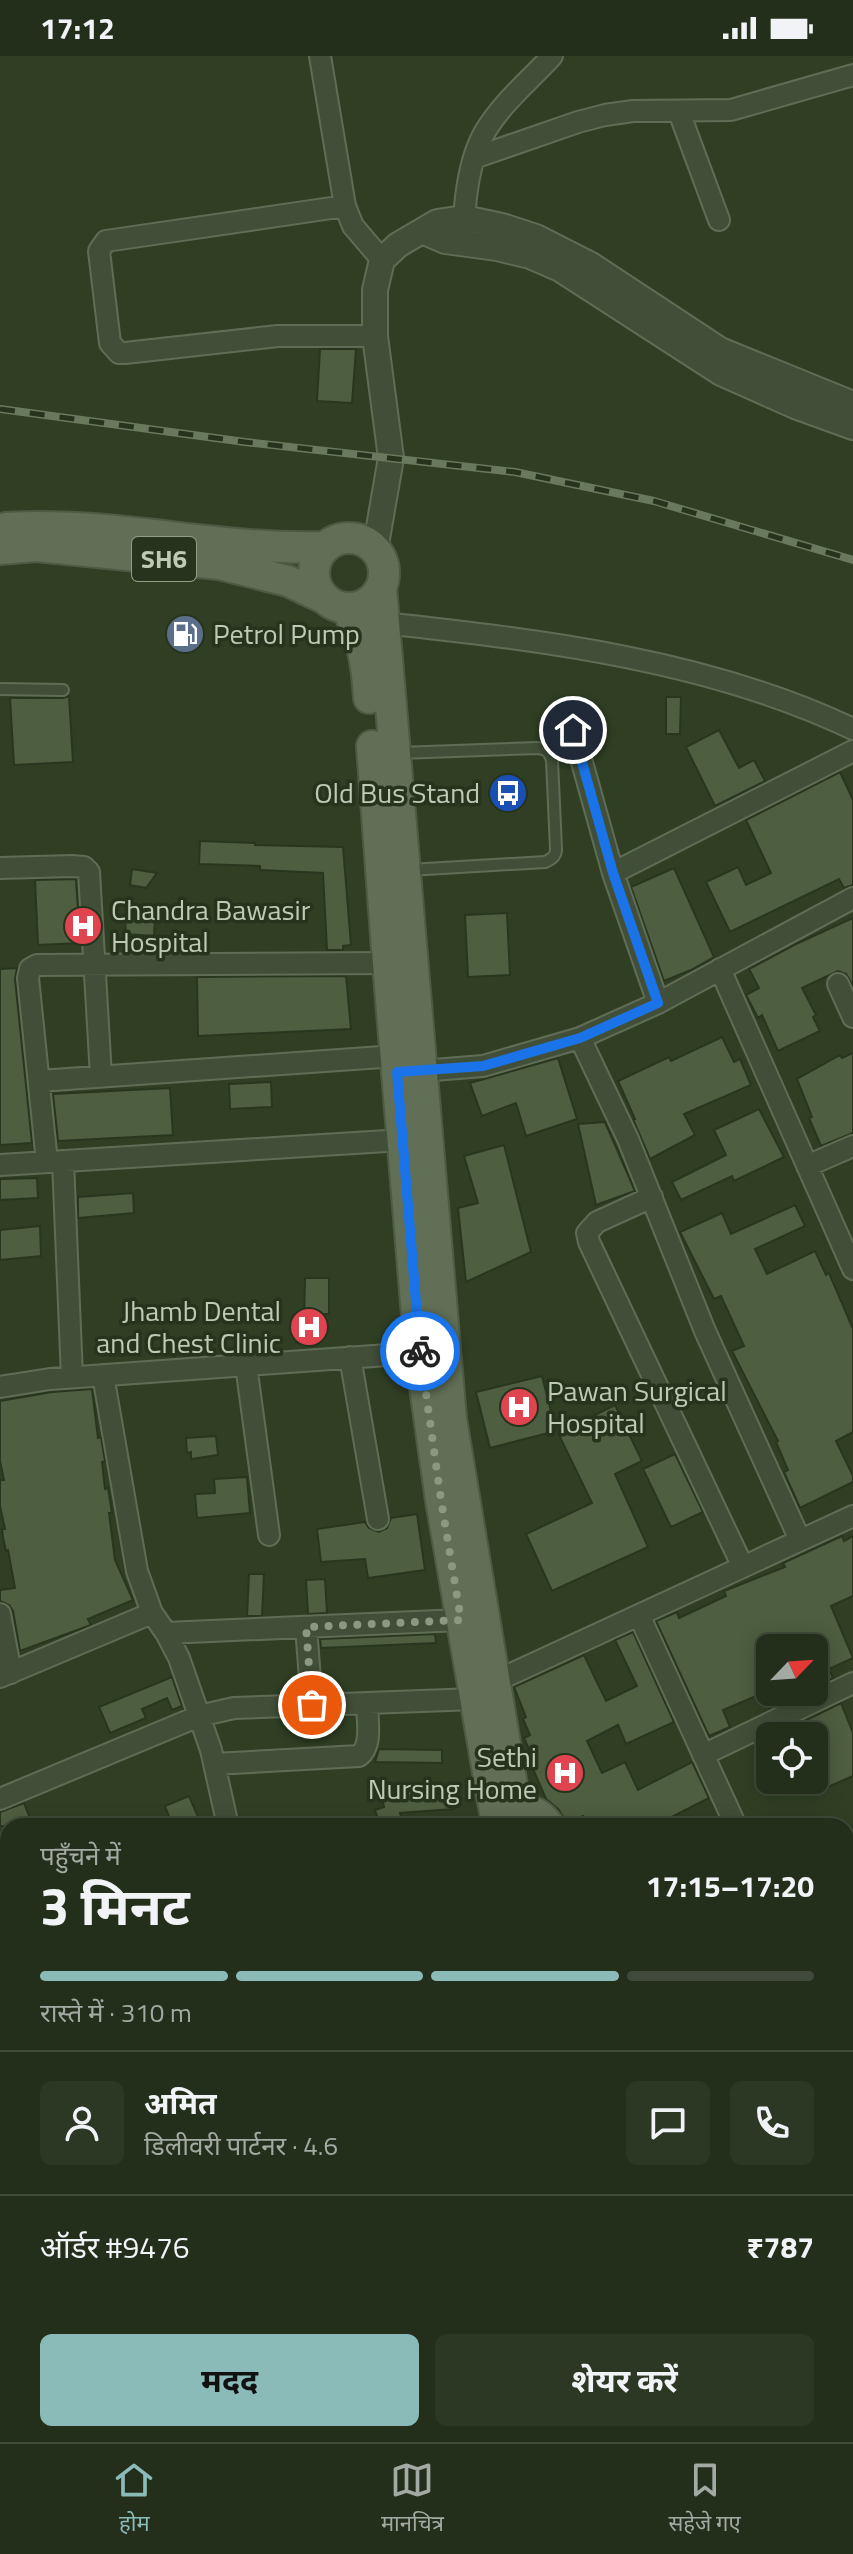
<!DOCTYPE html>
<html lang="hi">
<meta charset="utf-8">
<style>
:root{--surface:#242f1b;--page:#2c3724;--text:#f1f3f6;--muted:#a3a9a3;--line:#414a3a;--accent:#8bbbb9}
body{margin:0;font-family:"Titillium Web","Noto Sans Devanagari",sans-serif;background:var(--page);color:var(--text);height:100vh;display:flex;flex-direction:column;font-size:30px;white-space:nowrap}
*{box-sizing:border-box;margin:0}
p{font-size:26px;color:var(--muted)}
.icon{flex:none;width:44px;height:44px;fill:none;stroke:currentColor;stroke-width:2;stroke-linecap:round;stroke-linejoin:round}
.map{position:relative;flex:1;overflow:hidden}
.details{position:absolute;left:0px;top:1762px;width:854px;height:624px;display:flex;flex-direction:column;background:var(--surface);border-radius:24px 24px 0 0;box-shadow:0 4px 20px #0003,0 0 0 2px var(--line)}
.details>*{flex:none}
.needle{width:52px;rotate:65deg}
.buttons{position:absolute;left:756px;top:1578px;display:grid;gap:16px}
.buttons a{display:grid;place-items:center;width:72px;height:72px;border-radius:12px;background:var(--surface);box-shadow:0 4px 20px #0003,0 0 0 2px var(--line);font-size:40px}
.pin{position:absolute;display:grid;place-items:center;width:68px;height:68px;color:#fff;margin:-34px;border:4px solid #fff;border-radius:50%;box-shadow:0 2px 8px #0007}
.courier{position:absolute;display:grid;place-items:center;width:80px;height:80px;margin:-40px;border:6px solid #1a73e8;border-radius:50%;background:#fff;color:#222;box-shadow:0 2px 10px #0007}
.summary em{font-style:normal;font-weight:700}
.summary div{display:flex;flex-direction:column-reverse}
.summary{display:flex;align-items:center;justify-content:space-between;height:136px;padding:0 40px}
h1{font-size:52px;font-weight:700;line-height:60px}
.bar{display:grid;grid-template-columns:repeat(4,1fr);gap:12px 8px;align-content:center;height:96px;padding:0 40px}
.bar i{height:10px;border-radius:6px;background:var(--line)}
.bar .current{background:var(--accent)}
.bar p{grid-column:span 4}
.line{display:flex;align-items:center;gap:20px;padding:0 40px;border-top:2px solid var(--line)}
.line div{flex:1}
.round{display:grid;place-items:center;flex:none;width:84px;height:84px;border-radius:12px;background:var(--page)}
.button{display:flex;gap:16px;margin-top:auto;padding:16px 40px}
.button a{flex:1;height:92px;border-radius:12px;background:var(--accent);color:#111;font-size:32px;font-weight:700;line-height:92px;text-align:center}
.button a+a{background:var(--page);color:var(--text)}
.status{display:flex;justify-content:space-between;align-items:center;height:56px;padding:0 40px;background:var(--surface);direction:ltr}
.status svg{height:22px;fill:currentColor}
.tabs{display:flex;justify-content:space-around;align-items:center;height:112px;border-top:2px solid var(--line);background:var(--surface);font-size:22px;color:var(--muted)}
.tabs a{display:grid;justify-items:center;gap:4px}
.tabs .current{color:var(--accent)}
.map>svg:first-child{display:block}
</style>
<div class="status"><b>17:12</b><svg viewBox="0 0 49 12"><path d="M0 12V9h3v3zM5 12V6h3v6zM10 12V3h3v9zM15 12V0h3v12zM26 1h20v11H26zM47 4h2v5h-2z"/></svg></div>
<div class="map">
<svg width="853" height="2386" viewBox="0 0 853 2386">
<rect width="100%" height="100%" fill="#303f24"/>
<path fill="#4e5e40" stroke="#29361f" stroke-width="2" d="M 320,293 L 356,293 L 352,347 L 317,345 Z
M 69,640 L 73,706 L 14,709 L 10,642 L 63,642 Z
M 666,641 L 681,641 L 680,678 L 666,678 Z
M 719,674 L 739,712 L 754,704 L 765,725 L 715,750 L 686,691 Z
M 840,716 L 853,744 L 853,829 L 844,832 L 839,823 L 730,876 L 706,826 L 738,811 L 746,829 L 771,817 L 746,764 Z
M 200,785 L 255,787 L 255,789 L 343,791 L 351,889 L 343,890 L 343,894 L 327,894 L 323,817 L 260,814 L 260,810 L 199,808 Z
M 674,812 L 714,901 L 691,914 L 664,925 L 631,831 Z
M 132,813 L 157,817 L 146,832 L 130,829 Z
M 76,823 L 80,887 L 38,889 L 35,824 Z
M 507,857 L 510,919 L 468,921 L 465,859 Z
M 126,862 L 155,864 L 154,880 L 125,878 Z
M 853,862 L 853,930 L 846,918 L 838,915 L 802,932 L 816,959 L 813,961 L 820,975 L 778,995 L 762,959 L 758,962 L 746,939 L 759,932 L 749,913 L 794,889 Z
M 17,912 L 15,923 L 32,1087 L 0,1089 L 0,913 Z
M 346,920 L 351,973 L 198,980 L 197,921 Z
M 722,981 L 734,1006 L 740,1003 L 751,1029 L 684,1058 L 695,1079 L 650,1103 L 633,1063 L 635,1063 L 618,1025 L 669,1001 L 671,1005 Z
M 853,997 L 853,1077 L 821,1090 L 809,1062 L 812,1061 L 797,1023 L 840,999 L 842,1002 Z
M 558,1002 L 577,1063 L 526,1080 L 516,1047 L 482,1060 L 470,1027 Z
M 271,1026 L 272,1051 L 230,1053 L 229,1028 Z
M 170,1032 L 173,1079 L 58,1085 L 53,1038 Z
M 759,1053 L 784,1101 L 734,1125 L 732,1120 L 681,1144 L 672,1126 L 726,1099 L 714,1074 Z
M 605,1066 L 635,1135 L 596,1149 L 578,1068 Z
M 504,1089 L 531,1196 L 466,1226 L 458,1152 L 478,1147 L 464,1100 Z
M 37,1122 L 38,1142 L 0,1144 L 0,1123 Z
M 133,1137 L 134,1157 L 78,1162 L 78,1141 Z
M 795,1149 L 805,1170 L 755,1193 L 767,1218 L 815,1195 L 826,1219 L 829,1217 L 853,1273 L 853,1376 L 836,1385 L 853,1420 L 853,1426 L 800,1452 L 784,1416 L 788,1414 L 776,1386 L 778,1385 L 732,1295 L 744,1290 L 721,1240 L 714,1243 L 680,1176 L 722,1157 L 731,1178 Z
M 40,1170 L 41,1200 L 0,1204 L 0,1174 Z
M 305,1222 L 329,1222 L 329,1258 L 319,1258 L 319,1287 L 296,1287 L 296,1263 L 304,1263 Z
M 542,1320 L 556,1375 L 490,1392 L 476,1336 Z
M 92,1333 L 98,1382 L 101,1381 L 105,1405 L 102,1406 L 105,1433 L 108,1432 L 112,1457 L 109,1457 L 115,1504 L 133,1544 L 88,1563 L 91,1569 L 20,1595 L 13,1555 L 9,1549 L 0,1545 L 0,1534 L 15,1532 L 8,1494 L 6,1495 L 3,1481 L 2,1473 L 5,1473 L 0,1450 L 0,1424 L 4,1424 L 0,1405 L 0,1345 L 52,1336 Z
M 615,1349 L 642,1405 L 615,1418 L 648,1491 L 552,1535 L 526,1478 L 592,1447 L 558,1377 Z
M 216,1380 L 218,1399 L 191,1403 L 191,1396 L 187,1397 L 186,1382 Z
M 675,1398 L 703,1456 L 671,1471 L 643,1413 Z
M 247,1421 L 250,1457 L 197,1462 L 195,1438 L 215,1437 L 214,1423 Z
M 417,1458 L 425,1514 L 368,1522 L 365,1503 L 321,1506 L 317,1473 L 365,1466 L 369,1472 L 379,1476 L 387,1472 L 391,1462 Z
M 842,1480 L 844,1485 L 853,1480 L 853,1540 L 831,1550 L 853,1602 L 829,1613 L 833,1622 L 814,1631 L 814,1592 L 770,1592 L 770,1633 L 764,1636 L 804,1636 L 770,1653 L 763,1637 L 723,1654 L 730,1671 L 709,1680 L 656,1565 L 677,1556 L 679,1562 L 726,1540 L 724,1535 L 785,1511 L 783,1507 Z
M 249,1518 L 264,1518 L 262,1560 L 247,1560 Z
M 325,1523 L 327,1557 L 308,1558 L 306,1524 Z
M 633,1576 L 674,1666 L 626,1688 L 618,1669 L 587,1685 L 602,1717 L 625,1706 L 638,1734 L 692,1706 L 709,1742 L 654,1770 L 587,1770 L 583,1760 L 567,1767 L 558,1753 L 546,1743 L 533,1713 L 537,1711 L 524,1682 L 530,1679 L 523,1663 L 526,1661 L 514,1631 L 584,1599 L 606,1645 L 637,1630 L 615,1584 Z
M 435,1578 L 436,1587 L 321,1592 L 320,1583 Z
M 172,1621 L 182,1650 L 172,1654 L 167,1642 L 142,1653 L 146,1662 L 110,1677 L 99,1651 Z
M 841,1647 L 853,1677 L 853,1720 L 814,1737 L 814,1680 L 804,1680 L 798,1668 Z
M 379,1693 L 442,1694 L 442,1707 L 375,1706 Z
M 393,1730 L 394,1736 L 453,1732 L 454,1753 L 400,1757 L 402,1764 L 380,1770 L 375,1754 L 384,1751 L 380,1734 Z
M 189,1740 L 202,1770 L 173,1770 L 165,1750 Z
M 24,1747 L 33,1770 L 0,1770 L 0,1756 Z"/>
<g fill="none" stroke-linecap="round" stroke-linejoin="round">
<g stroke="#606d56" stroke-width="14">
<path id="service" d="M 0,633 L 63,634
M 399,697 L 537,692 C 546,693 549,695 552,704 L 556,793 C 556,800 552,803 545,806 L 409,814"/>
</g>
<g stroke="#606d56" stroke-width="24">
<path id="minor" d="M 320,0 L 345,150 L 353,170 L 382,204
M 679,56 L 719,164
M 474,102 L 578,66 L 605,59 L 633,55 L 731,54 L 853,19
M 345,150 L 106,185 L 99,195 L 110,287 L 119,297 L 125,297 L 278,280 L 375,280
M 463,187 C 464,151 467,105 486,74 C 503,46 530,24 552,0
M 383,567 C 542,584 708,604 853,673
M 573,674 L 613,817 L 658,947
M 0,812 L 72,810 L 84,811 L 89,816 L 101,1020
M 613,817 L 853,695
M 720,913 L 853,1213
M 838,928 L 853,961
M 580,982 L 628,1083 L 705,1275 L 800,1484
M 409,1016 L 483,1010 L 580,982 L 658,947 L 853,842
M 39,1025 L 396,1000
M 63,1105 L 72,1321
M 47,1106 L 28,922 L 30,913 L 37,909 L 388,907
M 0,1109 L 403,1084
M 807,1110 L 853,1090
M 652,1141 L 597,1166 L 587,1177 L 589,1186 L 743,1511
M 350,1301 L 378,1463
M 246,1309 L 269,1479
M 103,1319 L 137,1515 L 152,1557 L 166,1577 L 179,1602 L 211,1694 L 228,1770
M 0,1331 L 50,1323 L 430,1296
M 0,1558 L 11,1617
M 639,1559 L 736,1770
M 306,1571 L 312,1649
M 166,1577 L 461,1564
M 0,1621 L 152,1557
M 494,1626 L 853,1460
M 703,1699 L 853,1627
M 214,1708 L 359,1700 C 373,1689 367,1664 367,1647
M 0,1743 L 199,1660 L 234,1652 L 475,1643
M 0,1841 L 8,1859
M 846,1927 L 853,1924
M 846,2100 L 853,2098
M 846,2140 L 853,2148
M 0,2145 L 8,2139
M 846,2328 L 853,2323
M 655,2378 L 660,2386
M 768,2386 L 779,2378"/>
</g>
<g stroke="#606d56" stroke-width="28">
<path id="tertiary" d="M 422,175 L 445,185 L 497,192 L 530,200 L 560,213 L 721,317 L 795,350 L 853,371
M 375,494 L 391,402 L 375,280 L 375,234 L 382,204 L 398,189 L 437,166 L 464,162 L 502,170 L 536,181 L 591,209 L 720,294 L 853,348
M 365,2386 L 367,2378"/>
</g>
<g stroke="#606d56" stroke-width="32">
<path id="secondary" d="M 0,2360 L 8,2370"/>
</g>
<g stroke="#4e5b44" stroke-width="34">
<path id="primary" d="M 6,472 C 113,465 218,495 325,491
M314 517a35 35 0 1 1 70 0a35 35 0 1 1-70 0Z
M 0,493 L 36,490 L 219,508 L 288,525 L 322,541
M 381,532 L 451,1363 L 516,1754
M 347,553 C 363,583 367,608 369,642
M 372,690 L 388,907 L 420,1296 L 441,1444 L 497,1768
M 499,1765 C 515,1748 537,1752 549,1770
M 846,2173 L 853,2181
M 846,2207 L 853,2215"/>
</g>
<use href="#service" stroke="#424f38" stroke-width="10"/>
<use href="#minor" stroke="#424f38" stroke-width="20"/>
<use href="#tertiary" stroke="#424f38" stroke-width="24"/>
<use href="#secondary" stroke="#506246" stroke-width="28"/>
<use href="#primary" stroke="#616f56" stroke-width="30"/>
<g stroke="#69795e" stroke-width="8">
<path id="rail" d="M 0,353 L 245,386 L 515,416 L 654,445 L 853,504"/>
</g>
<use href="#rail" stroke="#27341d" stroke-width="5" stroke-dasharray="15" stroke-linecap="butt"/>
</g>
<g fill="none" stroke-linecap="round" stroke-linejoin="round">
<path stroke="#8c9982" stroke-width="8" stroke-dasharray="0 14.4" d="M 312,1649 L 306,1571 L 461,1564 L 441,1444 L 420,1295"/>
<path stroke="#1a73e8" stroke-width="10" d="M 420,1295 L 397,1016 L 483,1010 L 580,982 L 658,947 L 613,817 L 573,674"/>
</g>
<defs>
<g id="fuel-disc" transform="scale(2)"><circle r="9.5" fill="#5c6f8a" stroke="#27341d"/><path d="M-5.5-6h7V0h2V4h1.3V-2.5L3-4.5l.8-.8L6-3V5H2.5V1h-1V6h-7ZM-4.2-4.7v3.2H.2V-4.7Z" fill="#fff"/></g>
<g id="bus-disc" transform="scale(2)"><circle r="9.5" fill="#1a4fb4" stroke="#27341d"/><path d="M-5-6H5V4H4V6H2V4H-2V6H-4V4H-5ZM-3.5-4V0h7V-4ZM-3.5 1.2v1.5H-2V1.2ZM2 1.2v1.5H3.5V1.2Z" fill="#fff"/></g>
<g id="hospital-disc" transform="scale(2)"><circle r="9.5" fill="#e0444e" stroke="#27341d"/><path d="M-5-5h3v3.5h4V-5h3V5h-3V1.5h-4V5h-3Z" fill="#fff"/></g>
</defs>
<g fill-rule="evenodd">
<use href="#fuel-disc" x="185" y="578"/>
<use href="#bus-disc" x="508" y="737"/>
<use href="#hospital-disc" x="83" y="870"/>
<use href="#hospital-disc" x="309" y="1271"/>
<use href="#hospital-disc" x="519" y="1351"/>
<use href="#hospital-disc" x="565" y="1717"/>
</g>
<g text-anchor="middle" stroke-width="7" stroke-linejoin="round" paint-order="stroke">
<rect fill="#27341d" stroke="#909d87" stroke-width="2" x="132" y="481" width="64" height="44" rx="6"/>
<g font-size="26" font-weight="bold" fill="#bdcab4">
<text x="164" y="512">SH6</text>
</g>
<g font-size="28" fill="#bdcab4" stroke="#27341d" text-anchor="start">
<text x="213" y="588">Petrol Pump</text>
<text x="480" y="747" text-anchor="end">Old Bus Stand</text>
<text x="111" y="864">Chandra Bawasir<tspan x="111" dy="32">Hospital</tspan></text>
<text x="281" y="1265" text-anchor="end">Jhamb Dental<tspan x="281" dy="32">and Chest Clinic</tspan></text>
<text x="547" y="1345">Pawan Surgical<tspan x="547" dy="32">Hospital</tspan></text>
<text x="537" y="1711" text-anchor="end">Sethi<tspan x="537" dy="32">Nursing Home</tspan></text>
</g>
</g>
</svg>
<div class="buttons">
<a><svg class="needle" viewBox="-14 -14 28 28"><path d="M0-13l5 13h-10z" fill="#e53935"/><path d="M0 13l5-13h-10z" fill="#a3a9a3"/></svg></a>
<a><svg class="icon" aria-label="locate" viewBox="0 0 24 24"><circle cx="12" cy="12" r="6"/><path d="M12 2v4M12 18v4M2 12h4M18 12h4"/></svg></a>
</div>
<div class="pin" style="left:312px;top:1649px;background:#ea580c"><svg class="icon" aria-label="bag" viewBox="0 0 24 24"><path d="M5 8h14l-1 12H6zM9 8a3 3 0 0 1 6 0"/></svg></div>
<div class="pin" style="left:573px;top:674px;background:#1f2937"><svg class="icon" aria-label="home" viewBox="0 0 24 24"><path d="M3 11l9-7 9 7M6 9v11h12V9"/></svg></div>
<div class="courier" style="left:420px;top:1295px"><svg class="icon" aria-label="bike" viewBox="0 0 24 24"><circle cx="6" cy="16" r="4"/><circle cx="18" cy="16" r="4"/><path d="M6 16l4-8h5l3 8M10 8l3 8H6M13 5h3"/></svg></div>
<section class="details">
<div class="summary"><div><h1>3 मिनट</h1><p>पहुँचने में</p></div><em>17:15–17:20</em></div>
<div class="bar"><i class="current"></i><i class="current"></i><i class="current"></i><i></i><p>रास्ते में · 310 m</p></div>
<div class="line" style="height:144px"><a class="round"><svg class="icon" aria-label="person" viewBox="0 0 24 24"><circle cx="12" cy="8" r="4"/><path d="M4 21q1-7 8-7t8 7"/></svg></a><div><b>अमित</b><p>डिलीवरी पार्टनर · 4.6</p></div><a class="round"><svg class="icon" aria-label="chat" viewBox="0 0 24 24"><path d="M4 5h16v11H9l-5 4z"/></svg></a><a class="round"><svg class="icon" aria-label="phone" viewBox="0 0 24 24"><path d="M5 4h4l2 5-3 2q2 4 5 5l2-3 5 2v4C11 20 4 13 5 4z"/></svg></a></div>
<div class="line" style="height:104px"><div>ऑर्डर #9476</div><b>₹787</b></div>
<div class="button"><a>मदद</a><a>शेयर करें</a></div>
</section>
</div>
<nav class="tabs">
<a class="current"><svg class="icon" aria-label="home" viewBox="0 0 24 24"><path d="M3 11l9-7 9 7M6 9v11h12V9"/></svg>होम</a>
<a><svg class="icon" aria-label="map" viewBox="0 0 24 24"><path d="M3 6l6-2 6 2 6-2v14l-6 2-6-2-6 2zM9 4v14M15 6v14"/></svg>मानचित्र</a>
<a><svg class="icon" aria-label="saved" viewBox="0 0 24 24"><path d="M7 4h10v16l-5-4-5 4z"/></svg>सहेजे गए</a>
</nav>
